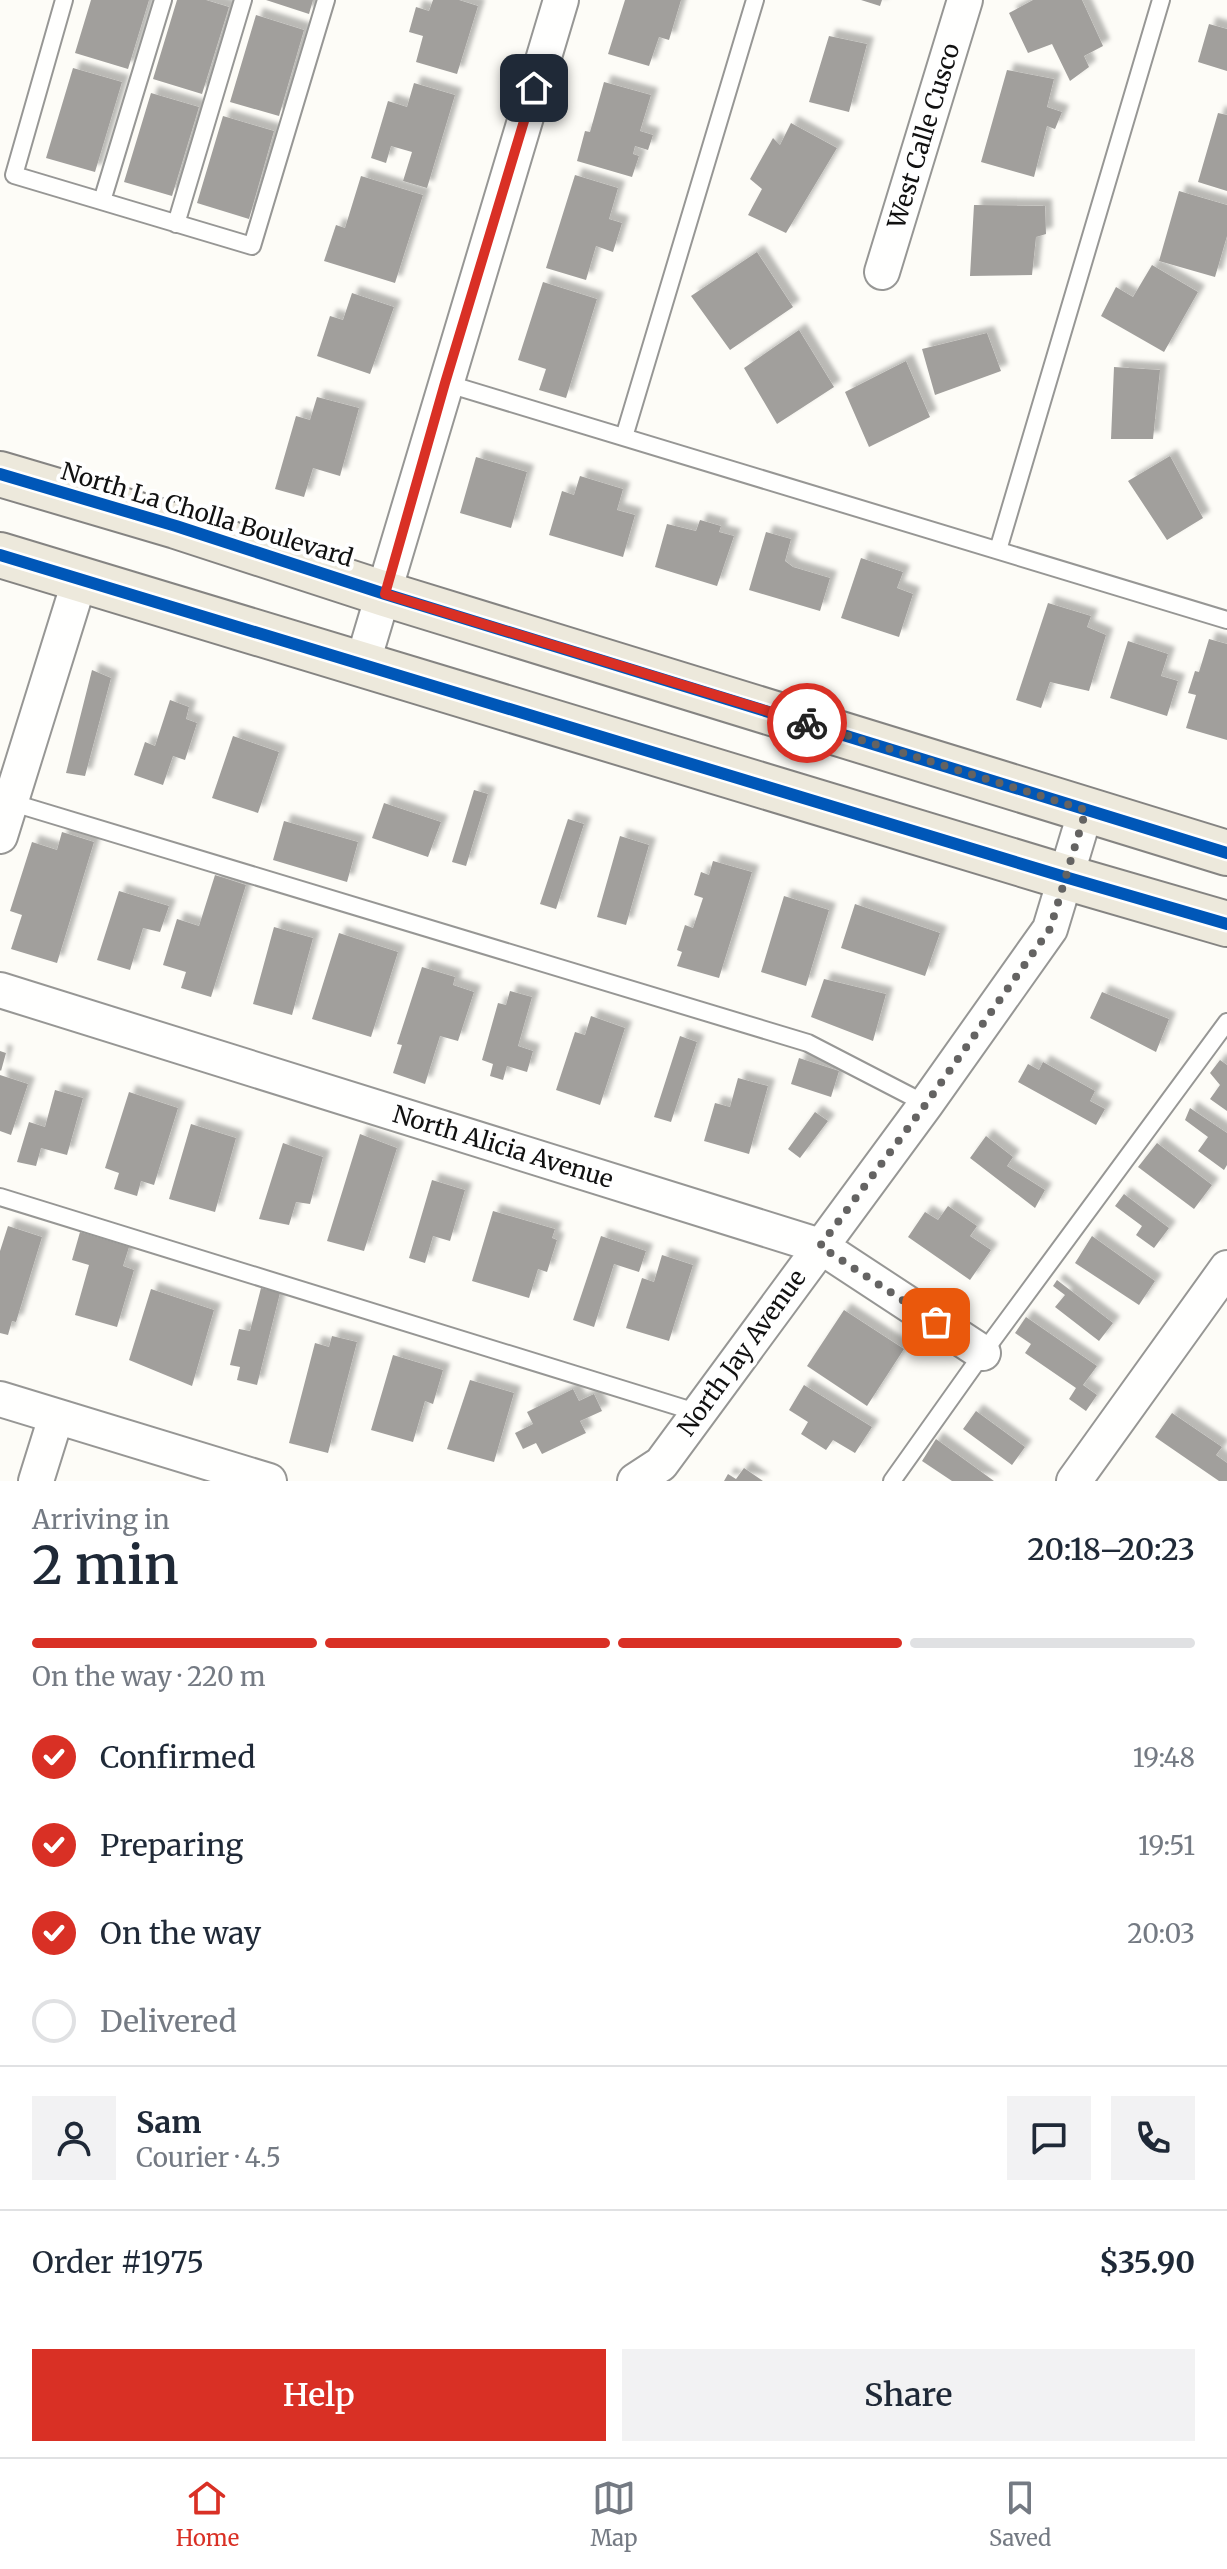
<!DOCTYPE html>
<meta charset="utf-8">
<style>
:root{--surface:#fff;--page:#f2f2f3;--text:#1f2937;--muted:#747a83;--line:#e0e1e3;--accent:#d93025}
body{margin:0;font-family:Merriweather,serif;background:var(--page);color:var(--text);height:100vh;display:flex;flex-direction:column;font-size:30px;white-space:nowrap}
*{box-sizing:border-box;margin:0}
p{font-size:26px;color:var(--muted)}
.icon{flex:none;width:44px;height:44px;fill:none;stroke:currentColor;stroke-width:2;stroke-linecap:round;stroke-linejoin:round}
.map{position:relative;height:1481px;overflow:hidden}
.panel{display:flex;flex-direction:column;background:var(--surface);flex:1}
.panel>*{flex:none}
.pin{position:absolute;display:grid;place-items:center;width:68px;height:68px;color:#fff;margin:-34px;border-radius:16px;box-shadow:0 4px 12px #0006}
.courier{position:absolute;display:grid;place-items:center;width:80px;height:80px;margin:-40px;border:6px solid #d93025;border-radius:50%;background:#fff;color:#222;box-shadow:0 2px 10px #0007}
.overview em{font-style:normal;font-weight:600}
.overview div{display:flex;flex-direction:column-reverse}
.overview{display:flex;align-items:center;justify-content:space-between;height:136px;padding:0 32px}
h1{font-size:52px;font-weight:600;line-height:60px}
.bar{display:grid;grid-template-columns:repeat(4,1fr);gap:12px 8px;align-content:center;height:96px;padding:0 32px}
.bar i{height:10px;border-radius:6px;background:var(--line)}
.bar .on{background:var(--accent)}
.bar p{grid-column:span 4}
.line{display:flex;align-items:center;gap:20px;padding:0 32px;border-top:2px solid var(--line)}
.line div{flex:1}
.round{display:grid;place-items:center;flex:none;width:84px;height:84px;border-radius:0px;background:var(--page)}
ol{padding:0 32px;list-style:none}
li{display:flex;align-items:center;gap:24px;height:88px}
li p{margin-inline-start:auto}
li .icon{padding:8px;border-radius:50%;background:var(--accent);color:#fff;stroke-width:4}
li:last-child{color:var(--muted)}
li i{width:44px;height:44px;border:4px solid var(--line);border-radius:50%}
.button{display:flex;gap:16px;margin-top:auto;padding:16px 32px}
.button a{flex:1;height:92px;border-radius:0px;background:var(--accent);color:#fff;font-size:32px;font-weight:600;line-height:92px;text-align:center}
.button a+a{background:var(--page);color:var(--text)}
.dock{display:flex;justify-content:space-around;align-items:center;height:112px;border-top:2px solid var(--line);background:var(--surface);font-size:22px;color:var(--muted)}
.dock a{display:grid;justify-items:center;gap:4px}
.dock .on{color:var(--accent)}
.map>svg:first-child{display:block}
</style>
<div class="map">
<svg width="1227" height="1481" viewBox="0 0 1227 1481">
<defs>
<filter id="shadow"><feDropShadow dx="7" dy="-7" stdDeviation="2" flood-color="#0004"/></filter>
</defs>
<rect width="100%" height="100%" fill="#fdfcf7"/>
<path fill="#a19f9c" filter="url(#shadow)" d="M 91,0 L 149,0 L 128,69 L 75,53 Z
M 177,0 L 206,0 L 229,7 L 202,94 L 153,79 Z
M 266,0 L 313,0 L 309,14 Z
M 433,0 L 459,0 L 478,6 L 457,74 L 416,62 L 423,36 L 409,32 L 416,7 L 429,11 Z
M 625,0 L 681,0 L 669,40 L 659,37 L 649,66 L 608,54 Z
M 861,0 L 882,0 L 880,6 Z
M 1033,0 L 1082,0 L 1103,46 L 1084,56 L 1089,67 L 1070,81 L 1052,44 L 1028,53 L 1009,13 Z
M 256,15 L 304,30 L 279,116 L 230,102 Z
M 1209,24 L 1227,29 L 1227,71 L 1198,62 Z
M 829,36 L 867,44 L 849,112 L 809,102 Z
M 73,68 L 122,82 L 95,172 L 46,158 Z
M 1007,70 L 1054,79 L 1047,107 L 1062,112 L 1055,129 L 1047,126 L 1034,177 L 981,162 Z
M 604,82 L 651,95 L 640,131 L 653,135 L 648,150 L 635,146 L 633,154 L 639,156 L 632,177 L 577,161 L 585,131 L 590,132 Z
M 414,83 L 455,95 L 427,188 L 403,181 L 412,152 L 391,146 L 386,163 L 371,158 L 388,101 L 407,107 Z
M 151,93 L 199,107 L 172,196 L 124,182 Z
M 1218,113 L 1227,115 L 1227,191 L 1198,182 Z
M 223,116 L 274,131 L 249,219 L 197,203 Z
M 791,123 L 837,148 L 786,233 L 748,215 L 762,189 L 750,179 L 773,138 L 780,145 Z
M 575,175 L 618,188 L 609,219 L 622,223 L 613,252 L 596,246 L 586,280 L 546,268 Z
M 361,176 L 423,195 L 395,283 L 324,261 L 336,225 L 345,228 Z
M 1179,191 L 1227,205 L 1227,236 L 1215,277 L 1159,261 Z
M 974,205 L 1045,206 L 1046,234 L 1036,237 L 1032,275 L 970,276 Z
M 757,252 L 793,307 L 730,350 L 691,296 Z
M 1152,265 L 1198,292 L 1164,352 L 1101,316 L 1116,287 L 1133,297 Z
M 543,282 L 597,299 L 566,398 L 539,390 L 546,369 L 518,360 Z
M 352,293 L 394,307 L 370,374 L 317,356 L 330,316 L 343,320 Z
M 799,330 L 834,387 L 777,424 L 744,368 Z
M 987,333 L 1001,371 L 935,395 L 922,349 Z
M 906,361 L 930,417 L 869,447 L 845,392 Z
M 1114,367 L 1160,370 L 1153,439 L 1111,439 Z
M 317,397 L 359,408 L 340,476 L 313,468 L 304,497 L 275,489 L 296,416 L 310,420 Z
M 1170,456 L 1203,518 L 1167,540 L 1128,481 Z
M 476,457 L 527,472 L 511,528 L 460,513 Z
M 580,476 L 623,489 L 617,510 L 635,515 L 623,557 L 549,535 L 562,491 L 574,495 Z
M 700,520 L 721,526 L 719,532 L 734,536 L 717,586 L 655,567 L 667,524 L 696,531 Z
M 766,532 L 791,539 L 785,561 L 793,567 L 830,578 L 820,611 L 749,590 Z
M 861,558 L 903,572 L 897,588 L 913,594 L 899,637 L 841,618 Z
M 1048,603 L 1091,616 L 1087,627 L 1106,635 L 1089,691 L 1050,682 L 1041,708 L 1016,700 Z
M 1209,639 L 1227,644 L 1227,740 L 1186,728 L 1196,695 L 1188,693 L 1195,671 L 1199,672 Z
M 1128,641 L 1168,654 L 1161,676 L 1178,681 L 1167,716 L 1110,698 Z
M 92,670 L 111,678 L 85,776 L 66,773 Z
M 170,700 L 189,707 L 186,719 L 197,723 L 185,760 L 173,756 L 163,785 L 134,775 L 145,742 L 155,746 Z
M 233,736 L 279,752 L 258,813 L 212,798 Z
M 474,790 L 488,794 L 466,866 L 452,862 Z
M 384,803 L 441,822 L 428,857 L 372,838 Z
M 568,819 L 584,824 L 556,909 L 540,904 Z
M 284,821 L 358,842 L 347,882 L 273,860 Z
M 62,832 L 94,842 L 57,963 L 11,949 L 22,915 L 10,911 L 32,842 L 57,850 Z
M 620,836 L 649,845 L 626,925 L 597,917 Z
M 713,861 L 752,872 L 719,978 L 677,966 L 682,952 L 677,950 L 685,925 L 693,928 L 703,898 L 694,895 L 701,872 L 709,875 Z
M 215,875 L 246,885 L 211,997 L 181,988 L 186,972 L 163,965 L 177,919 L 199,926 Z
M 119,891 L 169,906 L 160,932 L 143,928 L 130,970 L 97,960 Z
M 784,896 L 829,910 L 806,986 L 761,972 Z
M 855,904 L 940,933 L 925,976 L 841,948 Z
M 274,927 L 313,938 L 292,1015 L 253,1004 Z
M 339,933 L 398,952 L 371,1037 L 312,1019 Z
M 422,967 L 455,977 L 453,985 L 474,992 L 458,1041 L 440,1036 L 425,1084 L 393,1073 L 402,1045 L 397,1044 Z
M 824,979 L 886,994 L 873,1041 L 811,1017 Z
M 510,991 L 532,997 L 518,1046 L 533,1051 L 527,1072 L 507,1066 L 503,1080 L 490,1076 L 493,1064 L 482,1060 L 498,1003 L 506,1005 Z
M 1102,992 L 1169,1019 L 1156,1052 L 1090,1018 Z
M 591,1016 L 625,1028 L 600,1105 L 556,1090 L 575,1032 L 585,1035 Z
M 680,1036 L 697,1042 L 671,1122 L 654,1117 Z
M 0,1051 L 6,1053 L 1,1071 L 0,1070 Z
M 799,1058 L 839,1071 L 831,1097 L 791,1084 Z
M 1220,1060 L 1227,1065 L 1227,1111 L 1210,1099 L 1220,1085 L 1210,1073 Z
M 1043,1062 L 1095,1091 L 1090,1101 L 1105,1109 L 1096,1125 L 1018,1082 L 1028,1064 L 1039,1070 Z
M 0,1075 L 28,1084 L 11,1135 L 0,1131 Z
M 738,1078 L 768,1086 L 749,1154 L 704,1141 L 715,1103 L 730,1107 Z
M 55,1090 L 83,1098 L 67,1155 L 41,1148 L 36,1166 L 17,1162 L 29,1122 L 45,1127 Z
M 129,1092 L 178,1108 L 154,1185 L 141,1181 L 137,1196 L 114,1189 L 119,1173 L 105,1168 Z
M 1190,1108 L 1227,1133 L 1227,1165 L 1224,1170 L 1198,1151 L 1208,1137 L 1185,1120 Z
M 815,1112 L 828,1121 L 800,1158 L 788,1149 Z
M 191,1124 L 236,1138 L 215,1212 L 169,1199 Z
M 360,1134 L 397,1148 L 364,1251 L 327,1241 Z
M 986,1136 L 1013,1157 L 1007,1166 L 1045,1190 L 1035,1208 L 970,1158 Z
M 283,1143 L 323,1157 L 310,1204 L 296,1202 L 289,1225 L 259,1219 Z
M 1157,1143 L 1212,1185 L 1194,1209 L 1138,1167 Z
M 432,1180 L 465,1190 L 450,1241 L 433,1236 L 425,1263 L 409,1258 Z
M 1124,1194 L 1169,1228 L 1154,1248 L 1136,1235 L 1142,1226 L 1115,1206 Z
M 948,1206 L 977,1226 L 970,1236 L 991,1250 L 970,1280 L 908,1237 L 925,1212 L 938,1220 Z
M 493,1211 L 555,1229 L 552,1238 L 557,1240 L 547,1272 L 538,1269 L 529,1298 L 472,1281 Z
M 8,1226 L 42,1237 L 16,1322 L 12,1321 L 8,1335 L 0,1333 L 0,1251 Z
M 80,1232 L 129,1247 L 123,1266 L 134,1270 L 117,1327 L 75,1315 L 89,1265 L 72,1260 Z
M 601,1236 L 646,1251 L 639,1272 L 614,1264 L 594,1327 L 573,1320 Z
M 1092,1236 L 1155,1281 L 1139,1305 L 1075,1263 Z
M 662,1255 L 693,1265 L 669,1341 L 626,1328 L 642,1278 L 654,1282 Z
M 1057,1280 L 1113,1323 L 1099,1341 L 1055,1307 L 1065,1295 L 1053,1286 Z
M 261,1288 L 280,1293 L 257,1385 L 237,1380 L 240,1367 L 230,1365 L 239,1329 L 250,1331 Z
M 151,1289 L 214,1310 L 192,1386 L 129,1360 Z
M 844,1310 L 904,1349 L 867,1406 L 807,1366 Z
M 1026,1317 L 1097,1366 L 1083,1385 L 1097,1395 L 1086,1411 L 1069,1399 L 1076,1388 L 1025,1353 L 1031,1344 L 1015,1333 Z
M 332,1336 L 357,1342 L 328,1453 L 289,1443 L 315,1343 L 329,1347 Z
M 393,1355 L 443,1370 L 433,1404 L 425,1401 L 413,1442 L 371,1430 Z
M 470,1380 L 514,1393 L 494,1462 L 447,1449 Z
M 804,1385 L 872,1427 L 855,1453 L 833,1440 L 826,1450 L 801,1434 L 808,1422 L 789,1410 Z
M 573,1389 L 579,1401 L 594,1394 L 602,1411 L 580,1421 L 586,1433 L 542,1454 L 536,1443 L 523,1449 L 515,1433 L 533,1424 L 527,1412 Z
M 976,1411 L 1025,1447 L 1012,1465 L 963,1429 Z
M 1172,1413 L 1222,1447 L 1216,1455 L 1227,1463 L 1227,1481 L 1219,1481 L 1155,1437 Z
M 936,1439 L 994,1481 L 952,1481 L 922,1461 Z
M 744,1468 L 763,1481 L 724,1481 L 728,1474 L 736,1479 Z"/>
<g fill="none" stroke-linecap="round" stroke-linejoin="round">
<g stroke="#979795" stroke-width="20">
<path id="service" d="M 64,0 L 14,175 L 252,246 L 326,0
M 102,201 L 163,0
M 176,224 L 243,0
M 445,383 L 1227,620
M 624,437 L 755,0
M 998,550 L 1161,0
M 10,802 L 808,1043 L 926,1104
M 0,1197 L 699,1413
M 892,1481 L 983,1353 L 1227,1022"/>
</g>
<g stroke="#979795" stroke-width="38">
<path id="minor" d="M 882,272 L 965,0
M 362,665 L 561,0
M 0,836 L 80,579
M 0,990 L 820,1246 L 983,1353
M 0,1399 L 269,1481
M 36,1481 L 56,1417
M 635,1481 L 661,1464 L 926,1104 L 1050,929 L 1086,810
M 1074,1481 L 1227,1268"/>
</g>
<g stroke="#858482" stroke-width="48">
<path id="primary" d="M 0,474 L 176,526 L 385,594 L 1227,853
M 0,555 L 1065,877 L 1227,924"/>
</g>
<use href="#service" stroke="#fffffe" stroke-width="16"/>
<use href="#minor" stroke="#fffffe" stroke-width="34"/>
<use href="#primary" stroke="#ede9dc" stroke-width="44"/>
<g stroke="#fff" stroke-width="17">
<path id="cycleway" d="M 0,474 L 176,526 L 385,594 L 1227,853
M 0,555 L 1065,877 L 1227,924"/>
</g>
<use href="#cycleway" stroke="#0057b8" stroke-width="12"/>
</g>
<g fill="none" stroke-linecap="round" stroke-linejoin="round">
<path stroke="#646362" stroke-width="8" stroke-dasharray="0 14.4" d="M 807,723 L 1086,810 L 1050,929 L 926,1104 L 820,1246 L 936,1322"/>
<path stroke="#d93025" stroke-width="10" d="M 534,88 L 445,383 L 385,594 L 807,723"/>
</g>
<g text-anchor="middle" stroke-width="8" stroke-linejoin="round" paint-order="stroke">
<g font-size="24" fill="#111" stroke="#fff">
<text transform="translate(924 136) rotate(-73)" y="8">West Calle Cusco</text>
<text transform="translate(207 515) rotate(17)" y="8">North La Cholla Boulevard</text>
<text transform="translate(503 1147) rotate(17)" y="8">North Alicia Avenue</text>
<text transform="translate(742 1353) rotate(-54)" y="8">North Jay Avenue</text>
</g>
</g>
</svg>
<div class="pin" style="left:936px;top:1322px;background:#ea580c"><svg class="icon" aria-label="bag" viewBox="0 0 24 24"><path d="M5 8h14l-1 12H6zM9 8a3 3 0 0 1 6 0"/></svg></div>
<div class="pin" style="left:534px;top:88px;background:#1f2937"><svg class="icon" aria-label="home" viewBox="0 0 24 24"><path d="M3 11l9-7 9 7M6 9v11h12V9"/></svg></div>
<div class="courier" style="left:807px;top:723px"><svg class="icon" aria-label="bike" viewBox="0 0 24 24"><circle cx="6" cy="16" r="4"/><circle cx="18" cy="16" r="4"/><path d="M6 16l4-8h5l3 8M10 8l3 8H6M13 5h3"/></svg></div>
</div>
<section class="panel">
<div class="overview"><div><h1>2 min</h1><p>Arriving in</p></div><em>20:18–20:23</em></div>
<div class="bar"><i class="on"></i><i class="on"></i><i class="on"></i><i></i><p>On the way · 220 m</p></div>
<ol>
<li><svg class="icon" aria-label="check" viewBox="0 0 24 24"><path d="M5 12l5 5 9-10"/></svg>Confirmed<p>19:48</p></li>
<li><svg class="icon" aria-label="check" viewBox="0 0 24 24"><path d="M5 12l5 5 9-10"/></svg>Preparing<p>19:51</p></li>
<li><svg class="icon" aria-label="check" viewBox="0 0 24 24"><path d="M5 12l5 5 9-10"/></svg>On the way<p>20:03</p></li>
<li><i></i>Delivered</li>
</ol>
<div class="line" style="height:144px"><a class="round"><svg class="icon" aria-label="person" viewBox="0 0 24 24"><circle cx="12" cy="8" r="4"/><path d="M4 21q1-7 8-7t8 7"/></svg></a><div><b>Sam</b><p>Courier · 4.5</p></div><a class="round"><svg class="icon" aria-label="chat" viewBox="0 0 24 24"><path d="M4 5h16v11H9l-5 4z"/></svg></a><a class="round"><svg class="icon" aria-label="phone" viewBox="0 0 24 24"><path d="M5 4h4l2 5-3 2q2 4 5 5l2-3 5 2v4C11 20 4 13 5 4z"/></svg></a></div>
<div class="line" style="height:104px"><div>Order #1975</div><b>$35.90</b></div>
<div class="button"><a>Help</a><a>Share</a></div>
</section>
<nav class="dock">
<a class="on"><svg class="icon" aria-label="home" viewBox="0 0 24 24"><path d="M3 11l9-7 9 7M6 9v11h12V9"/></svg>Home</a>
<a><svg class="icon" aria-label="map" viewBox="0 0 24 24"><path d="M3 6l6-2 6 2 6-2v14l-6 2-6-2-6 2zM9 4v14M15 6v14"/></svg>Map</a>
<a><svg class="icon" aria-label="saved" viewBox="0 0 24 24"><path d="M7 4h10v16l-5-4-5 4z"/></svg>Saved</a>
</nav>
